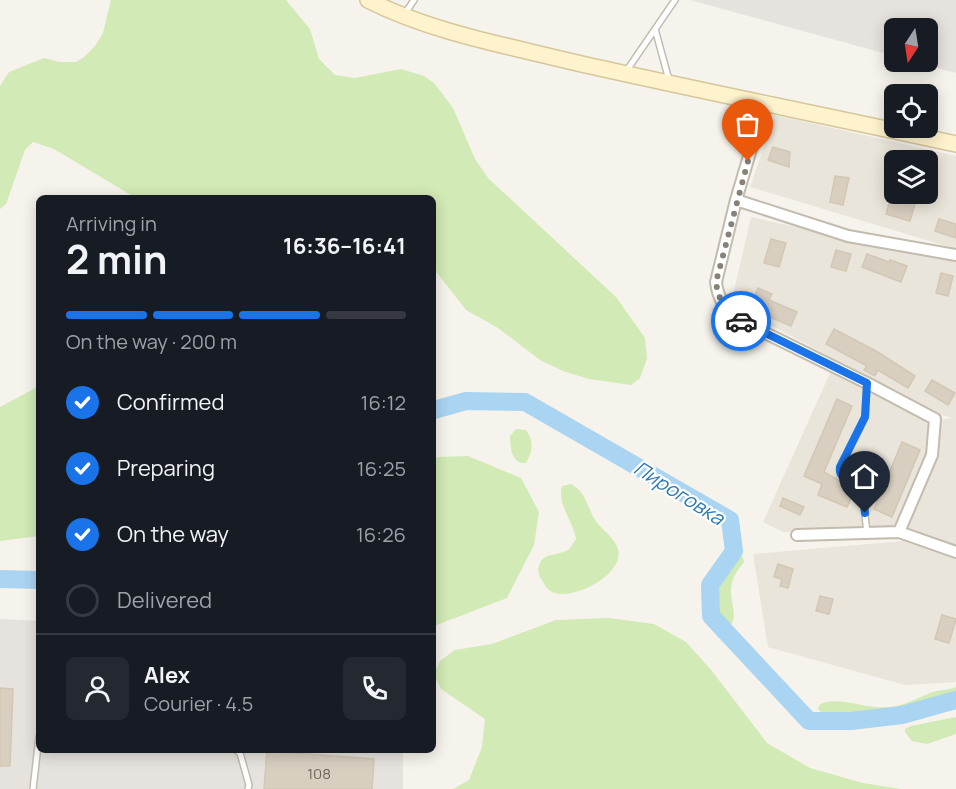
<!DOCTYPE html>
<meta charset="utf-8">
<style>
:root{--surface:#171b24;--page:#242831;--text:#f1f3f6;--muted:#9ea1a6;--line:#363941;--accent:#1a73e8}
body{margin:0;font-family:Manrope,sans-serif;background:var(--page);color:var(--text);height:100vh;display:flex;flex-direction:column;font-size:22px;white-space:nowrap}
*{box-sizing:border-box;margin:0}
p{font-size:20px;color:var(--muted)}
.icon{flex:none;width:33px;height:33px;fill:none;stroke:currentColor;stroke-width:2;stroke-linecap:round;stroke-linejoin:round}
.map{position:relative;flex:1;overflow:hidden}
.details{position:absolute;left:36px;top:195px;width:400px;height:558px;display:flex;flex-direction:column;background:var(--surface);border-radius:9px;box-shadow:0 3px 15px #0003}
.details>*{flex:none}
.needle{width:39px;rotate:192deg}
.fabs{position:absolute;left:884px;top:18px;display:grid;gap:12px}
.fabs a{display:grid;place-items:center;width:54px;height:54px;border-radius:9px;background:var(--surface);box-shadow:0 3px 15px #0003;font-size:30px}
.pin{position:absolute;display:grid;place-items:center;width:51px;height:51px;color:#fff;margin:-62px -26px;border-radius:50% 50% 50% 0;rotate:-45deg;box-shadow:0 0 6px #0007}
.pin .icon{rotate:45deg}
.courier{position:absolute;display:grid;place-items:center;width:60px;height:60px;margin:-30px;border:4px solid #1a73e8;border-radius:50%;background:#fff;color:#222;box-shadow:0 2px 8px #0007}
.overview em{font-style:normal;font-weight:700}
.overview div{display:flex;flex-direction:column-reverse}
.overview{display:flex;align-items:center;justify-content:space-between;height:102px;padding:0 30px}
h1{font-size:39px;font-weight:700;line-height:45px}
.bar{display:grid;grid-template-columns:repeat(4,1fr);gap:9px 6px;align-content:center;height:72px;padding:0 30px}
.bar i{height:8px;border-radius:4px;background:var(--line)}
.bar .on{background:var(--accent)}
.bar p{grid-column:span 4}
.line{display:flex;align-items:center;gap:15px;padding:0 30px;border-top:2px solid var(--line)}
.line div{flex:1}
.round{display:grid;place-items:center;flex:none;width:63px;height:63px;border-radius:9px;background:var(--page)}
ol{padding:0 30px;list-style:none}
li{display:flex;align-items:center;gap:18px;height:66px}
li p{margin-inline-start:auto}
li .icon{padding:6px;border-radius:50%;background:var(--accent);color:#fff;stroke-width:4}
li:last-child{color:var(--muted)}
li i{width:33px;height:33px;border:3px solid var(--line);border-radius:50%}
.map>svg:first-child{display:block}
</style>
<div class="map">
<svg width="956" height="789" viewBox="0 0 956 789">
<rect width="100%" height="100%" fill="#f6f3ec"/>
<path fill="#eae5da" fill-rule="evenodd" d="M 775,115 L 956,156 L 956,249 L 750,187 ZM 894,160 L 927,160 L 927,194 L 894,194 Z
M 751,217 L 956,262 L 956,549 L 887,526 L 783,532 L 763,522 L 831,371 L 928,421 L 953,418 L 937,414 L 731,304 Z
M 903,541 L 956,558 L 956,682 L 905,685 L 768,647 L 753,554 Z"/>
<path fill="#e6e2dd" d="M 690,0 L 956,0 L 956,73 L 914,62 L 927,62 L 927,28 L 894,28 L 894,56 Z
M 0,619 L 39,621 L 39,750 L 403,750 L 403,789 L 0,789 Z"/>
<path fill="#d2eab5" d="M 111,0 L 286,0 L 310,29 L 319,59 L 335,75 L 355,78 L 401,69 L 424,76 L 434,83 L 453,108 L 475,159 L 488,178 L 616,297 L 645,338 L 647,359 L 640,378 L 631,385 L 589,379 L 563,371 L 540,360 L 498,328 L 466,310 L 434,269 L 434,198 L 136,198 L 54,149 L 33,142 L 25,150 L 6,204 L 0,209 L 0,86 L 9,72 L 44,58 L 59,62 L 76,62 L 84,57 L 95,46 L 103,33 Z
M 39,386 L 39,536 L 0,541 L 0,407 Z
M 516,429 L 526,430 C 534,441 533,451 526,463 C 512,465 510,447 510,436 Z
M 468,456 L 521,478 L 539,512 L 534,545 L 507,598 L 434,626 L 434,461 L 437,457 Z
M 571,484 C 588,492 587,511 598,524 C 605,532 615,539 618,549 C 625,576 568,603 550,591 C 547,589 544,584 542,580 C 538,575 537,569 540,563 C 544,553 560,555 568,550 C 571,547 574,542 576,539 C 573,520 557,505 562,486 Z
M 743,557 L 744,562 C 737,571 730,580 731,593 C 731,604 738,616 730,626 C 707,613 717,559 743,557 Z
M 609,618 L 654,624 L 686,642 L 712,671 L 767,743 L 810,768 L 863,783 L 901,789 L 453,789 L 469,780 L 482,747 L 485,719 L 441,689 L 434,674 L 440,661 L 455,650 L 492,644 L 556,620 Z
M 956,687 L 956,706 L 939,710 L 887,712 L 840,718 L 824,715 L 818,709 L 820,704 C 838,697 857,706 875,707 C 902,709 911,700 933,692 C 941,690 949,690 956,687 Z
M 956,717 L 956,734 L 927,744 L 912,741 L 905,732 L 905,729 L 911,726 Z"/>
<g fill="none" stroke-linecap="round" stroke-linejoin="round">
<path stroke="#a9d4f2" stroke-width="18" d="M 434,410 L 466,401 L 525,402 L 730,520 L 734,551 L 710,585 L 711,616 L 809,721 L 851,721 L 902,715 L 956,700
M 0,579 L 39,580"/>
</g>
<path fill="#d8cfc1" stroke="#d3c7b4" stroke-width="1.5" d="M 773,147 L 790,152 L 789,167 L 768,160 Z
M 835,176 L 849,178 L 843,205 L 830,202 Z
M 891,197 L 915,204 L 910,221 L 886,214 Z
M 939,219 L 956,224 L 956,238 L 935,231 Z
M 771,239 L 786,243 L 779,267 L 764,263 Z
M 836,250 L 851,254 L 846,271 L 831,267 Z
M 867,254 L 889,262 L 890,260 L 907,266 L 901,282 L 862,267 Z
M 941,273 L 953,276 L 948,296 L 936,293 Z
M 758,288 L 772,294 L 769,300 L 797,312 L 791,326 L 763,314 L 761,318 L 748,312 Z
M 834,329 L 876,351 L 915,376 L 908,388 L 878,370 L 875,376 L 864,370 L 867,366 L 826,344 Z
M 932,380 L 955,393 L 948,405 L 925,391 Z
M 837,399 L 852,406 L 824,472 L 855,489 L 847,507 L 818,495 L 822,484 L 804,476 Z
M 902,442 L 920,450 L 892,517 L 874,509 Z
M 783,498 L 804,507 L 800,515 L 780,506 Z
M 778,564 L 793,569 L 788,588 L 780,586 L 782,579 L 774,577 Z
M 820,596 L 833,599 L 829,614 L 816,611 Z
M 942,615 L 956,619 L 949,643 L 935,639 Z
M 0,688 L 13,689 L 10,766 L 0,766 Z
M 267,751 L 374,759 L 372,789 L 264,789 Z"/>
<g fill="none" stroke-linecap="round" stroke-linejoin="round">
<g stroke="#c2bbae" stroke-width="8">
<path id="service" d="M 404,15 L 414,0
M 655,29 L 669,80
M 625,73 L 675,0
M 867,533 L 862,488 C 853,479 839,481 840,467 L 865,417 L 867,383
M 236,750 L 240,753 L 249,785 L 248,789
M 33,789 L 39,737"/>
</g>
<g stroke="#c2bbae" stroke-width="14">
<path id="minor" d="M 765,102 L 736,200 L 848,236 L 956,255
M 736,200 L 716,282 C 718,300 726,312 741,321 L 867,383 L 935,419 L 932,455 L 899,532
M 797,535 L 899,532 L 956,552"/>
</g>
<g stroke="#d6c79b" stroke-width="18">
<path id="secondary" d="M 368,0 C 431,32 504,45 573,62 C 700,91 828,116 956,144"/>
</g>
<use href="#service" stroke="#fff" stroke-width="5"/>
<use href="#minor" stroke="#fff" stroke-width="10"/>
<use href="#secondary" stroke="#fff3cd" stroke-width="15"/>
</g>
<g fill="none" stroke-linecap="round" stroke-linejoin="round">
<path stroke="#878178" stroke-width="6" stroke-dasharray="0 10.8" d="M 741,321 C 726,312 718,300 716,282 L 748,161"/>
<path stroke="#1a73e8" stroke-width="8" d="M 741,321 L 867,383 L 865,417 L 840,467 C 838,481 853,479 862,488 L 865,513"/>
</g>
<g text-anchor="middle" stroke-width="4.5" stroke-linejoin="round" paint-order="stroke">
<g font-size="15" fill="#6e675b">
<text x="319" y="779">108</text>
</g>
<g font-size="20" font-style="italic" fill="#2e7ab2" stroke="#fff">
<text transform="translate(679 493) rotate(32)" y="7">Пироговка</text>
</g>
</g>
</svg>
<div class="fabs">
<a><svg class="needle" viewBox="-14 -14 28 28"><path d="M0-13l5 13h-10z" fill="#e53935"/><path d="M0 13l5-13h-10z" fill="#9ea1a6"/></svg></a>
<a><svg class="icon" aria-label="locate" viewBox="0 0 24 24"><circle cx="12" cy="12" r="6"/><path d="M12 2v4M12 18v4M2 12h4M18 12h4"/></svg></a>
<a><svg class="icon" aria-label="layers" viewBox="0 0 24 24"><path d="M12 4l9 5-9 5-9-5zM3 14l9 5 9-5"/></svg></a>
</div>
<div class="pin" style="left:748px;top:161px;background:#ea580c"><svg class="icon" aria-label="bag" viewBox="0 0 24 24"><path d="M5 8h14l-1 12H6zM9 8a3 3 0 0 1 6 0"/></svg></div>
<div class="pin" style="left:865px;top:513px;background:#1f2937"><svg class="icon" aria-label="home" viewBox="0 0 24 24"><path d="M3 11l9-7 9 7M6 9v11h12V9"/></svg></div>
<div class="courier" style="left:741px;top:321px"><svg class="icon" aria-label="car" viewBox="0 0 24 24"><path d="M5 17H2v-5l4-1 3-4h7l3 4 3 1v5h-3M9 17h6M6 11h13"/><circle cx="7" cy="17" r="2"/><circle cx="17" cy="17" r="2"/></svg></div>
<section class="details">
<div class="overview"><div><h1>2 min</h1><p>Arriving in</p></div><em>16:36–16:41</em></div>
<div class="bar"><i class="on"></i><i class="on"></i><i class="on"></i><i></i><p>On the way · 200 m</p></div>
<ol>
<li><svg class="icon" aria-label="check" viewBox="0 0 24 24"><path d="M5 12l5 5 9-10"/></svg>Confirmed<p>16:12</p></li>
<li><svg class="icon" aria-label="check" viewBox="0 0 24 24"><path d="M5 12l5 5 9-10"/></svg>Preparing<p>16:25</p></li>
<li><svg class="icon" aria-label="check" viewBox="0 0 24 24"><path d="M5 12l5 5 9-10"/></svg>On the way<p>16:26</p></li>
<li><i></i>Delivered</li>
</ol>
<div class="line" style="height:108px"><a class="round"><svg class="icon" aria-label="person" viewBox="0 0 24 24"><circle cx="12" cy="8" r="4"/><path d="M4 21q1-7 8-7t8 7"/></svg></a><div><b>Alex</b><p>Courier · 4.5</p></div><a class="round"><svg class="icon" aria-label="phone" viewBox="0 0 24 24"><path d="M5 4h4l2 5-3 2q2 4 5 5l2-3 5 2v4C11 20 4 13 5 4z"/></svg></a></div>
</section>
</div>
